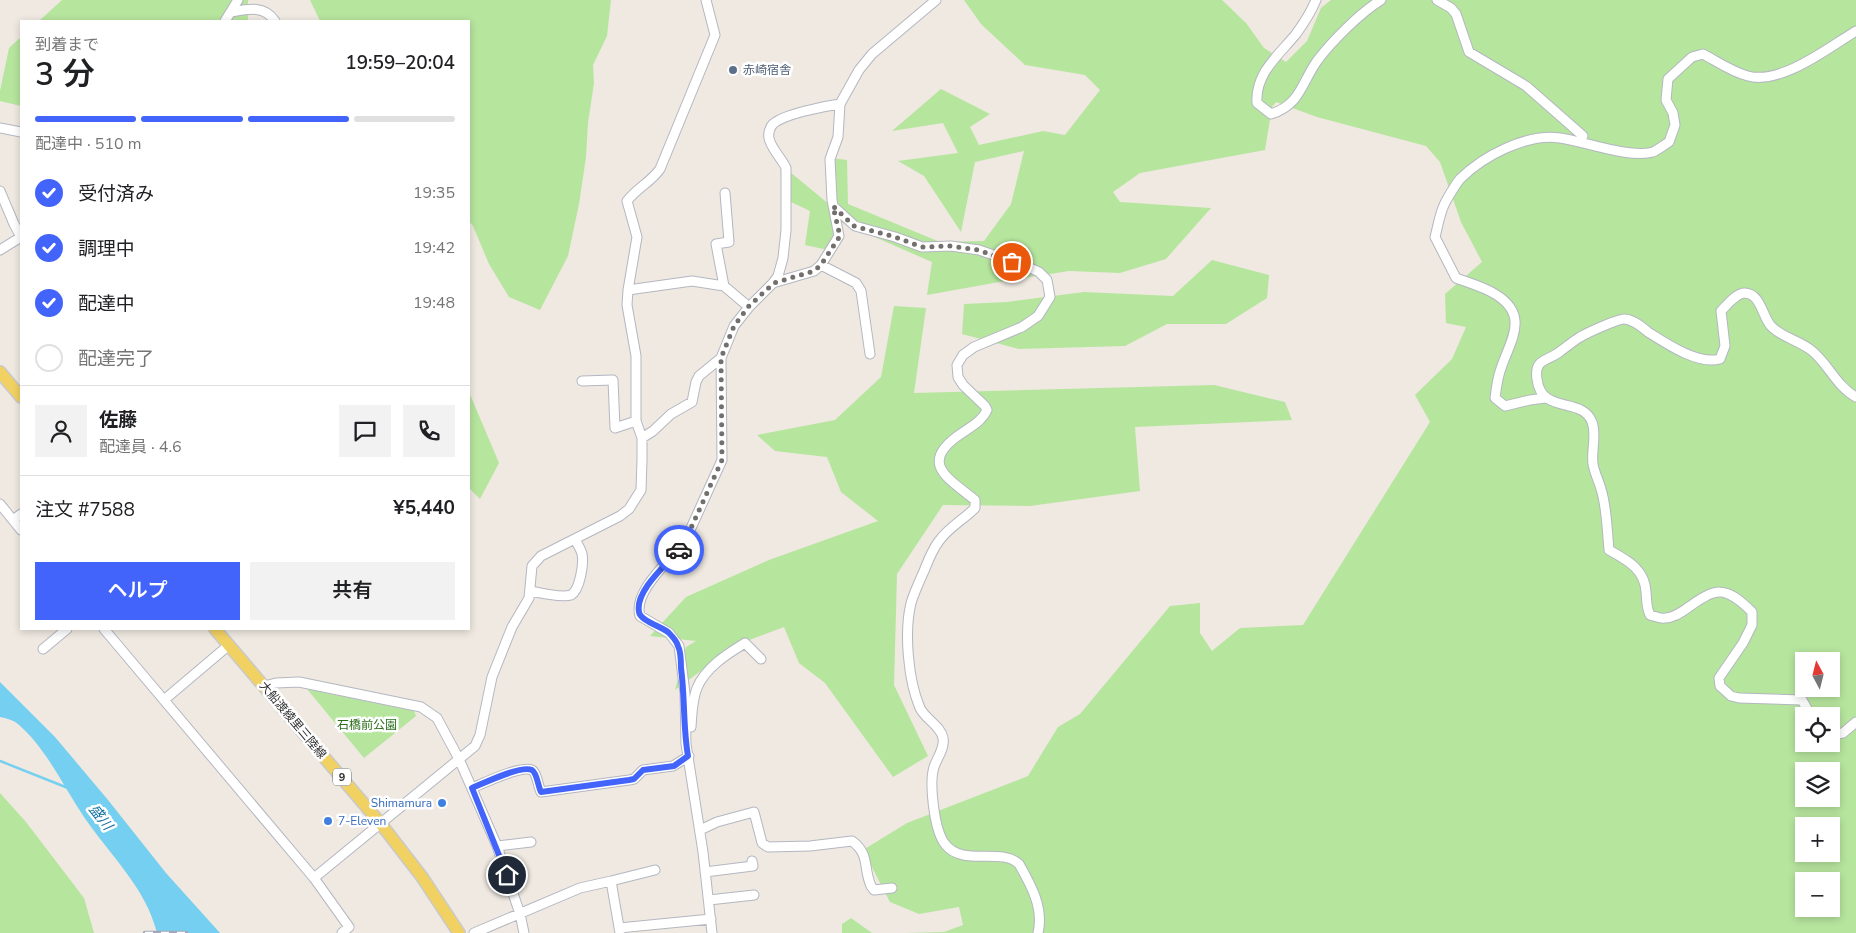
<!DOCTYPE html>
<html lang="ja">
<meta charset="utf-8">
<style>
:root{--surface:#fff;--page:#f2f2f2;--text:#202124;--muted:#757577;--line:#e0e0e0;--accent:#4264fb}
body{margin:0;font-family:"Nunito Sans","Noto Sans JP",sans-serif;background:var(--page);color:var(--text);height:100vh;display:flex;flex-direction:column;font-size:19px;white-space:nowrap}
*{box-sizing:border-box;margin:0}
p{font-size:16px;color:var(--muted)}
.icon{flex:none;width:28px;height:28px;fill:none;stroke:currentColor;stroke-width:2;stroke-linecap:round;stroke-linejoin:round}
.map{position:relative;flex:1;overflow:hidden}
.details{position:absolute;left:20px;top:20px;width:450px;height:610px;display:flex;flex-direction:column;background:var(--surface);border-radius:0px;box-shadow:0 2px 8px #0003}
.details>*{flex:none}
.needle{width:32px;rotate:353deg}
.controls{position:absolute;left:1795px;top:652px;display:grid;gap:10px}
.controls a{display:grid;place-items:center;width:45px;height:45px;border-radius:0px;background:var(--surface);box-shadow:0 2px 8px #0003;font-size:25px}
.pin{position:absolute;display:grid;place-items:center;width:42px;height:42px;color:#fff;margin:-21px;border:2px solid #fff;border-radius:50%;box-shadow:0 1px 5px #0007}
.courier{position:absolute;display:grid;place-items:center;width:50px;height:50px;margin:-25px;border:4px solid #4264fb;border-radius:50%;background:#fff;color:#222;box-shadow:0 1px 6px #0007}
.headline em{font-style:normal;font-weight:600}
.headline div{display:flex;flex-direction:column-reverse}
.headline{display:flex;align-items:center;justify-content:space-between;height:85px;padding:0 15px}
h1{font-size:32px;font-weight:600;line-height:38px}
.bar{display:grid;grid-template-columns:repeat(4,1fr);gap:8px 5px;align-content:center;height:60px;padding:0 15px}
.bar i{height:6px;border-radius:4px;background:var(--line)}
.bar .current{background:var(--accent)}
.bar p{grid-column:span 4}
.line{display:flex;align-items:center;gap:12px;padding:0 15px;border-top:1px solid var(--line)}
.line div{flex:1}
.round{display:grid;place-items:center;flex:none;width:52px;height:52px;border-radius:0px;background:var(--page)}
ol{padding:0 15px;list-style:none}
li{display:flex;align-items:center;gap:15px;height:55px}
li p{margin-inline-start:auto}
li .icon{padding:5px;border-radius:50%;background:var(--accent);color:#fff;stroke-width:4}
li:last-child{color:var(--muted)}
li i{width:28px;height:28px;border:2px solid var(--line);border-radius:50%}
.button{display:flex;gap:10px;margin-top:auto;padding:10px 15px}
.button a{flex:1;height:58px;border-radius:0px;background:var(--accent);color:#fff;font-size:20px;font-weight:600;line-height:58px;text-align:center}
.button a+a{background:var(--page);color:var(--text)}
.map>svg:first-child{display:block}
</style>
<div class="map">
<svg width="1856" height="933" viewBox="0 0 1856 933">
<rect width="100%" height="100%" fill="#efe9e1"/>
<path fill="#b6e59e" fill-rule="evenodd" d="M 62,0 L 248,0 L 248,21 L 39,21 Z
M 310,0 L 611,0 L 607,36 L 593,65 L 594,83 L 588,123 L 586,157 L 579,204 L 568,256 L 540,310 L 509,297 L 489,264 L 473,226 L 469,221 L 469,21 L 320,21 Z
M 964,0 L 1222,0 L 1246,23 L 1264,48 L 1286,62 L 1307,41 L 1321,8 L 1331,0 L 1856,0 L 1856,933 L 905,933 L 944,932 L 963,925 L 959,907 L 919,914 L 890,902 L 863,850 L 907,823 L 1028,776 L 1058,727 L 1080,714 L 1170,606 L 1200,603 L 1200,633 L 1212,651 L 1240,628 L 1303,625 L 1430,422 L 1415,395 L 1452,359 L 1466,327 L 1446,323 L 1445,294 L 1482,262 L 1461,222 L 1440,162 L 1426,146 L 1317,117 L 1276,102 L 1272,107 L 1265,150 L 1140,173 L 1113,192 L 1120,202 L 1211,208 L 1166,259 L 1120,273 L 1069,271 L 999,282 L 927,295 L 932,262 L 838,221 L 828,250 L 805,245 L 810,211 L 789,201 L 790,172 L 830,205 L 830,158 L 847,160 L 848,204 L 940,242 L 984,241 L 1011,204 L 1024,151 L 975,162 L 961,232 L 924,176 L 898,161 L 958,153 L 943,123 L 892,131 L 941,89 L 990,114 L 970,127 L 979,145 L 1043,131 L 1065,135 L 1100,90 L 1085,75 L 1025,65 L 981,24 ZM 1804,661 L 1831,661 L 1831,689 L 1804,689 ZM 1804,716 L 1831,716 L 1831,744 L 1804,744 ZM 1804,771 L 1831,771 L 1831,799 L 1804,799 ZM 1804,826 L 1831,826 L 1831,854 L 1804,854 ZM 1804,881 L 1831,881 L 1831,909 L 1804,909 Z
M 21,37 L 21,106 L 0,101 L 0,91 L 9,48 Z
M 1212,260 L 1269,275 L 1267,298 L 1226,324 L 1167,324 L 1125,346 L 1019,349 L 962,334 L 964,304 L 1007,302 L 1084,292 L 1173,296 Z
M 894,306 L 926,308 L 914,393 L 1214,385 L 1285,402 L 1292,420 L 1135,427 L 1140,491 L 1030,506 L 943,505 L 897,574 L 894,685 L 928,756 L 893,777 L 825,683 L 799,663 L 784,627 L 736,645 L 675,690 L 686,647 L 696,641 L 650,636 L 686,597 L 769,560 L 878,521 L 841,492 L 827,457 L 775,451 L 757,435 L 835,420 L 881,377 Z
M 469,392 L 499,463 L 480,499 L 469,488 Z
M 307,689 L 414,711 L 416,716 L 364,758 Z
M 0,793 L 26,822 L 84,898 L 94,933 L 0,933 Z
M 851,918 L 872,933 L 842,933 L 842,924 Z"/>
<path fill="#75cff0" d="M 0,682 L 55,737 L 108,800 L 166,873 L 220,933 L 182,933 L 177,931 L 176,933 L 157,933 C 146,888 110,855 84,817 C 63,786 47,749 18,724 C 13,720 6,718 0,717 Z"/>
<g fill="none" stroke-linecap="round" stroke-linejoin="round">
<path stroke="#75cff0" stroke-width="2.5" d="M 0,761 L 68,788"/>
<g stroke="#b4b7c1" stroke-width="11">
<path id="minor" d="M 1316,0 C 1311,12 1304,23 1296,34 C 1279,55 1255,73 1257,103 L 1271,114 C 1300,105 1301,84 1317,61 C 1332,41 1360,13 1381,0
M 1437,0 L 1451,8 L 1456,14 L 1469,52 L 1526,86 L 1583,136
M 231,12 C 248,9 264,5 275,21
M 225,21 L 238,0
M 0,128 L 21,132
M 0,191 L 14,224 L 21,237 L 0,250
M 833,206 L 855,226 L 895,237 L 922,247 L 951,246 L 979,250 L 1028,267 L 1039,272 L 1047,280 L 1050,297 L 1038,316 L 1022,327 L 974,347 L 963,355 L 957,365 L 958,377 L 963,385 L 985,406 L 987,410 C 982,421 972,426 962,433 C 918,462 946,477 975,500 L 975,508 C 963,520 949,527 939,541 C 932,550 928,561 924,571 C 919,582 914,593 911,603 C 904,632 908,680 920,708 C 925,719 941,726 943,738 C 945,748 937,758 934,767 C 929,783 934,830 945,844 C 962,867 1001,847 1019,864 C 1031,885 1044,908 1038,933
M 821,265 L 856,283 L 861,291 L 870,354
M 773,283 L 814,271 L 821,265 L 839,236 L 832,200 L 830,159 L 838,137 L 840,104 L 859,70 L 872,54 L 936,0
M 724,286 L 716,244 L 729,242 L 725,193
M 628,290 L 692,281 L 724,286 L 749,307
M 582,381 L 613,380 L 615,428 L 636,421
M 1545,398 L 1530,400 L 1505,406 L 1495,398 C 1496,390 1497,382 1499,375 C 1507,344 1533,317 1495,294 C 1484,287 1469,283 1456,278 L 1435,237 C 1438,226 1440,211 1446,201 C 1450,194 1455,185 1460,179 C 1483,156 1527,133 1560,138 C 1583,141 1630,159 1653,152 C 1658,150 1664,145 1669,142 L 1675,125 L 1673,113 L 1666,100 L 1668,79 L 1692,57 L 1703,54 C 1718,62 1732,72 1748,76 C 1781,85 1828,48 1856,31
M 642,438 L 653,431 L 671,414 L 692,402 L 696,382 L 699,376 L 721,358
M 0,504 L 21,530
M 13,520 L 21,514
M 531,591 C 540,593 562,598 571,595 C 580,590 584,563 582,554 C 581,549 577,544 575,539
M 104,629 L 314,878 L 349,927 L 342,933
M 43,649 L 67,629
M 264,686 L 276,683 L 299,682 L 421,707 L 437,718 L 459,759 L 497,846 L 520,914 L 524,933
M 164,700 L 229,645
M 1811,716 L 1802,700 L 1739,698 L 1731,696 L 1720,686 L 1719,678 L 1743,643 L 1752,625 L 1752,612 C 1725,585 1716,587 1686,609 C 1680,613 1673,618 1665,618 C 1661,619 1655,616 1650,615 C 1646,607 1647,601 1646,592 C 1645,569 1627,560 1609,550 C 1607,530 1607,508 1601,489 C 1599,481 1594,472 1593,464 C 1591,450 1597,436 1592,422 C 1582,396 1541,415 1537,379 C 1534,359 1547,361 1558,353 C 1565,348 1572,342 1580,337 C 1587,333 1619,318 1625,319 C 1634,320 1642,327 1648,332 C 1667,344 1698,365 1720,359 L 1725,346 L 1721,311 C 1727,305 1736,293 1745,293 C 1761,294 1762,316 1771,326 C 1781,337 1798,340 1811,350 C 1828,363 1836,386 1856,397
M 691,727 C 692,714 692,700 697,688 C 705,668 727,654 745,643 L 761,659
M 1831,735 L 1843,733 L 1856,722
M 472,788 C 484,783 521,765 532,770 C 537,773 538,786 541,792 L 629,780 L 634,779 L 643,770 L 673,766 L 689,756
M 700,830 L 717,822 L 754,812 L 762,843 L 768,847 L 810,846 L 852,841 C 870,854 863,868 871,886 L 874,890 L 892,888
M 497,846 L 531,842
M 705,872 L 753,866 L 752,861
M 314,878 L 475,746 L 480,735 L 492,677 L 512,627 L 529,598 L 532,566 L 541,556 L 620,516 L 629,509 L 641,490 L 642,460 L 642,438 L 636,421 L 636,356 L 627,305 L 628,290 L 637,237 L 627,201 C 637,188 651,182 660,169 L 715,35 L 706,0
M 611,881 L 655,870
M 709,900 L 754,895
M 619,928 L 711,919
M 474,933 L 580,888 L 611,881 L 620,933
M 712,933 L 703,852 L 686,744 L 685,693 L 679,646 L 669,633 L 640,616 C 632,591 673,558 686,539 L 722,460 L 721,358 L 734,326 L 749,307 L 773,283 L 778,276 L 783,258 L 786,230 L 786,168 C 782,159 770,147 769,138 C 768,133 770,127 773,124 C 784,114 825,106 840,104"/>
</g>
<g stroke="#c9c9c9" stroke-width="14">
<path id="major" d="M 0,372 L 21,397
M 215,629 L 381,824 L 422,877 L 459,933"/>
</g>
<use href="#minor" stroke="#fff" stroke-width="9"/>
<use href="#major" stroke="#f2d163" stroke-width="11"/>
<g stroke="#a3a6b8" stroke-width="4.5">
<path id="rail" d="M 145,933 L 186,933"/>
</g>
<use href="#rail" stroke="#fff" stroke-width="2.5" stroke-dasharray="8" stroke-linecap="butt"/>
</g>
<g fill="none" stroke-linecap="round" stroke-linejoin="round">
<path stroke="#726f6d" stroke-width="5" stroke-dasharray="0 9" d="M 679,550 L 686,539 L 722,460 L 721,358 L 734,326 L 749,306 L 774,283 L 814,271 L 821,265 L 840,236 L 833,206 L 854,226 L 895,237 L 922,247 L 951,246 L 978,250 L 1012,262"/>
<path stroke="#4264fb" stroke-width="6" d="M 507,875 L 472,788 C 484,783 521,765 532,770 C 537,773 538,786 541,792 L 629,780 L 634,779 L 643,770 L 674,766 L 688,756 C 683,728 685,697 681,668 C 681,662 681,652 678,646 C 677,642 672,636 669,633 C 663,627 640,621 639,612 C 635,591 666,565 679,550"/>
</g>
<circle fill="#5c6f8a" stroke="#fff" stroke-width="2" cx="733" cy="70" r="5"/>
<g fill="#3f7fe0" stroke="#fff" stroke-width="2">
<circle cx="442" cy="803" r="5"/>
<circle cx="328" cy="821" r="5"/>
</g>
<g text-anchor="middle" stroke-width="5" stroke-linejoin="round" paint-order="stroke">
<rect fill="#fff" stroke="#6d6d6d" stroke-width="1" x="333" y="768.5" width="18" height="17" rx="4"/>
<g font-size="11" font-weight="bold" fill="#2e2e2e">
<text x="342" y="781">9</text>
</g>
<g font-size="12" fill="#4e5e75" stroke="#fff" text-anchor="start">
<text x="743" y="74">赤崎宿舎</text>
</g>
<g font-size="12" fill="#2e2e2e" stroke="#fff">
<text transform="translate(293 720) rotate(50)" y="4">大船渡綾里三陸線</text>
</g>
<g font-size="12" fill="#2c6e1b" stroke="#fff">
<text x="367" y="729">石橋前公園</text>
</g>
<g font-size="12" fill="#366cbe" stroke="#fff" text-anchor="end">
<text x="432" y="807">Shimamura</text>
<text x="338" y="825" text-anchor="start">7-Eleven</text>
</g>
<g font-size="14" font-style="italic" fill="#0d6fa3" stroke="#fff">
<text transform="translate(101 817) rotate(52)" y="5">盛川</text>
</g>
</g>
</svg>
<div class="controls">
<a><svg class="needle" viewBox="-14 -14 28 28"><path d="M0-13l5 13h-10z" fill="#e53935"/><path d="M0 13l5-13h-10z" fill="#757577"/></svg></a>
<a><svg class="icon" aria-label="locate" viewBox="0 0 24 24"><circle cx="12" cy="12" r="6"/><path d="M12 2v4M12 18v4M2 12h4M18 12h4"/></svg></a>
<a><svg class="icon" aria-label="layers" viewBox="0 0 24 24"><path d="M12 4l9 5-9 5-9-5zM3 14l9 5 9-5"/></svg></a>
<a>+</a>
<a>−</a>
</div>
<div class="pin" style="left:1012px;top:262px;background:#ea580c"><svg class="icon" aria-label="bag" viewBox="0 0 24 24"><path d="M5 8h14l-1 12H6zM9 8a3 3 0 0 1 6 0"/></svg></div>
<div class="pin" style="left:507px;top:875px;background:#1f2937"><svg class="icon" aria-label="home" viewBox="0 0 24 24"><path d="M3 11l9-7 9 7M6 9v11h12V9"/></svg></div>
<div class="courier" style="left:679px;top:550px"><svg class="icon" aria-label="car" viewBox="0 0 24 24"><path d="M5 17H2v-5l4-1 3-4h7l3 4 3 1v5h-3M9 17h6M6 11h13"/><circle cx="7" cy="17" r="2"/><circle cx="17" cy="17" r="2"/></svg></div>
<section class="details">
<div class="headline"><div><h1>3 分</h1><p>到着まで</p></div><em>19:59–20:04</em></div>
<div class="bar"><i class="current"></i><i class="current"></i><i class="current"></i><i></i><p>配達中 · 510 m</p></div>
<ol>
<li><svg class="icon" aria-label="check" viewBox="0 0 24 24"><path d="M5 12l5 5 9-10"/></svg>受付済み<p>19:35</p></li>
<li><svg class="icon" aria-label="check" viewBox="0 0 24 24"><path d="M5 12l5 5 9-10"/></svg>調理中<p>19:42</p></li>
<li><svg class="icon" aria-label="check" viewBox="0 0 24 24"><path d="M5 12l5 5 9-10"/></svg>配達中<p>19:48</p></li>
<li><i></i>配達完了</li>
</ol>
<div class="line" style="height:90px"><a class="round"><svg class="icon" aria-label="person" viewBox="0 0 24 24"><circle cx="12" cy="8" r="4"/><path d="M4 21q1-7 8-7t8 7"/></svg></a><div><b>佐藤</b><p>配達員 · 4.6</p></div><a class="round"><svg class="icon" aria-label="chat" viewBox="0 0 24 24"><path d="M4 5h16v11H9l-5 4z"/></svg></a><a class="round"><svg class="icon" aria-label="phone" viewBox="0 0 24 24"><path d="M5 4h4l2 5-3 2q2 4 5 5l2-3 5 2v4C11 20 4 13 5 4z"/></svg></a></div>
<div class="line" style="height:65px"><div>注文 #7588</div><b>¥5,440</b></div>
<div class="button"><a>ヘルプ</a><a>共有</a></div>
</section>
</div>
